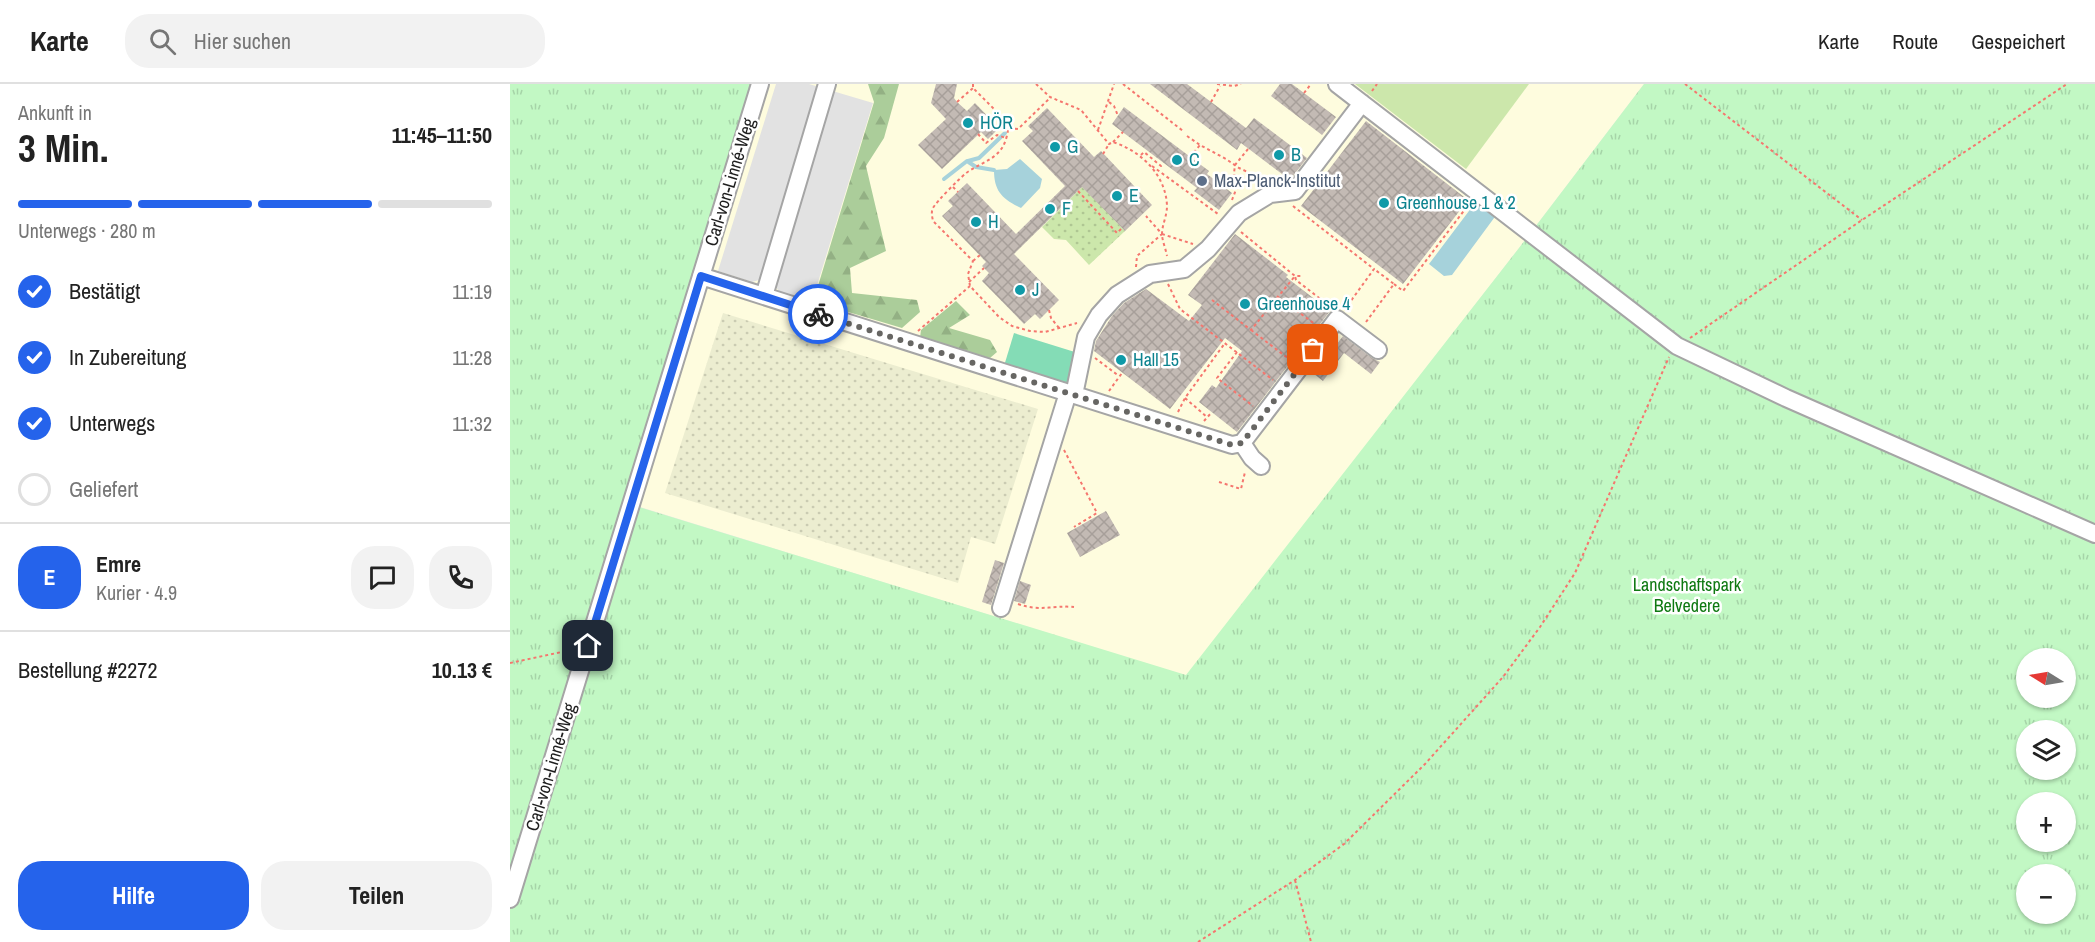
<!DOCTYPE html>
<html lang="de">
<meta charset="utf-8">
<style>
:root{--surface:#fff;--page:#f2f2f2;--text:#222;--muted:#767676;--line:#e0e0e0;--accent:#2563eb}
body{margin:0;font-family:"Archivo Narrow",sans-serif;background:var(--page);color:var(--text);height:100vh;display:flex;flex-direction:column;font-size:22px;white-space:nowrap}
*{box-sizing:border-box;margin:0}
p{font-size:20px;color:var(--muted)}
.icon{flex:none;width:33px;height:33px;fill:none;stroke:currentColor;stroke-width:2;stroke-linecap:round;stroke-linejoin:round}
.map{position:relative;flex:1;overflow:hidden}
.panel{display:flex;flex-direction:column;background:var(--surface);width:510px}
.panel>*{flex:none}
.needle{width:39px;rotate:281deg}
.buttons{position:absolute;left:1506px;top:564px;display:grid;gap:12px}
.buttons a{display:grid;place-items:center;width:60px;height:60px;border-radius:50%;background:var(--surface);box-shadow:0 2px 4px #0004;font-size:30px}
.pin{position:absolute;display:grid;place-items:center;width:51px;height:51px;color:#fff;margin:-26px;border-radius:12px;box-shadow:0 3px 9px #0006}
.courier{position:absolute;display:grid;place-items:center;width:60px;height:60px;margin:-30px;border:4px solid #2563eb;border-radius:50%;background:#fff;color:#222;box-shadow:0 2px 8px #0007}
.overview em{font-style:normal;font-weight:700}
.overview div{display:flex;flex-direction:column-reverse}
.overview{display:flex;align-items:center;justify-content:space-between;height:102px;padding:0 18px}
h1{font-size:39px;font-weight:700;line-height:45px}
.bar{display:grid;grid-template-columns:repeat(4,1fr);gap:9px 6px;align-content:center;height:72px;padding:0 18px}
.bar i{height:8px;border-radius:4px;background:var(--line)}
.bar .active{background:var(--accent)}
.bar p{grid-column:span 4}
.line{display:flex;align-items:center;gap:15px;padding:0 18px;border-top:2px solid var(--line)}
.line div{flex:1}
.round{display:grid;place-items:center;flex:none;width:63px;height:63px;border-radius:24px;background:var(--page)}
ol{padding:0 18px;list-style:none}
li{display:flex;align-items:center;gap:18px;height:66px}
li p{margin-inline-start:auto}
li .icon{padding:6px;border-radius:50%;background:var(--accent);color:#fff;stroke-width:4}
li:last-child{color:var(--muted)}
li i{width:33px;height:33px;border:3px solid var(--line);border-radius:50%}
.cta{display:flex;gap:12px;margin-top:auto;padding:12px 18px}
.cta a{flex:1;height:69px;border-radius:24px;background:var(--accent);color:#fff;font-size:24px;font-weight:700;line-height:69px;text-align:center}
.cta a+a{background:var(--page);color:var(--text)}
header{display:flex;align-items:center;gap:36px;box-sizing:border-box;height:84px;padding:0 30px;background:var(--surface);border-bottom:2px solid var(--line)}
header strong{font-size:28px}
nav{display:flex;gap:33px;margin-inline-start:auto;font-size:21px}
.search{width:420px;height:54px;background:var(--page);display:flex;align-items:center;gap:15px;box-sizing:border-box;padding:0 21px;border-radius:24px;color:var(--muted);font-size:22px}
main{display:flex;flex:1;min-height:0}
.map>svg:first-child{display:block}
</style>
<header>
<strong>Karte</strong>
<div class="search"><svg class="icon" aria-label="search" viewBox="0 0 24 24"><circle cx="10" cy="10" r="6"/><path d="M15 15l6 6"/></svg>Hier suchen</div>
<nav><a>Karte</a><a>Route</a><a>Gespeichert</a></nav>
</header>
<main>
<section class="panel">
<div class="overview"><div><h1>3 Min.</h1><p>Ankunft in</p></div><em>11:45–11:50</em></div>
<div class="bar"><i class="active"></i><i class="active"></i><i class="active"></i><i></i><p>Unterwegs · 280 m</p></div>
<ol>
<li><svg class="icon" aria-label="check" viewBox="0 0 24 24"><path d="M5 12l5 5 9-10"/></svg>Bestätigt<p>11:19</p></li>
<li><svg class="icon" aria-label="check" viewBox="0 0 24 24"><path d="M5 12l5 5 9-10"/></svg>In Zubereitung<p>11:28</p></li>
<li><svg class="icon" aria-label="check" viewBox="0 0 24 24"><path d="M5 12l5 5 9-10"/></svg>Unterwegs<p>11:32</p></li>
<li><i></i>Geliefert</li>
</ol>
<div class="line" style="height:108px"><b class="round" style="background:var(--accent);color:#fff">E</b><div><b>Emre</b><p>Kurier · 4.9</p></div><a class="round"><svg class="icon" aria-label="chat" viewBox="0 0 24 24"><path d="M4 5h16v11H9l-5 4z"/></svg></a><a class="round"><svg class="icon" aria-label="phone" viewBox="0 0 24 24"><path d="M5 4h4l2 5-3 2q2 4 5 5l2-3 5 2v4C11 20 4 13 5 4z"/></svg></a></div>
<div class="line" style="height:78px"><div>Bestellung #2272</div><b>10.13 €</b></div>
<div class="cta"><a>Hilfe</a><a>Teilen</a></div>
</section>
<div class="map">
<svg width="1585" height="858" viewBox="0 0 1585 858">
<defs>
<pattern id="farmland-dots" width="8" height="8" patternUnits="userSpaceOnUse" patternTransform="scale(1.5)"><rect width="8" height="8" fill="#ecedd0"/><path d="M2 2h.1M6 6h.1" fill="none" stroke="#cacbb2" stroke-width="1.8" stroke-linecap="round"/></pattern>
<pattern id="forest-firs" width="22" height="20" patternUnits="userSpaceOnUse" patternTransform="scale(1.5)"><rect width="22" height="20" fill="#abcd9a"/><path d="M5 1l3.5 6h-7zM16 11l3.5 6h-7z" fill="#93b084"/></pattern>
<pattern id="park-tufts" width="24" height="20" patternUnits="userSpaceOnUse" patternTransform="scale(1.5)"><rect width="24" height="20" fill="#c2f8c4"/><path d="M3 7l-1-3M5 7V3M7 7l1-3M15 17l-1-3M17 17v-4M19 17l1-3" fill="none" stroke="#a6d4a8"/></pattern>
<pattern id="garden-dots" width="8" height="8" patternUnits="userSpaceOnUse" patternTransform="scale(1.5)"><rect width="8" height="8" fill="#cce7ab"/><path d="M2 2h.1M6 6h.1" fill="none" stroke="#afc693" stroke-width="1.8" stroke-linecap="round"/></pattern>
<pattern id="building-cross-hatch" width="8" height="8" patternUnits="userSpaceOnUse" patternTransform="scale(1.5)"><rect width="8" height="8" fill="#c3bab4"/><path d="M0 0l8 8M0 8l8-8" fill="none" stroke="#a79f9a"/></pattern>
</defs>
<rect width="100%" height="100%" fill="#efebe4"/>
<path fill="#fefcde" d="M 258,0 L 1134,0 L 1009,164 L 677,592 L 127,422 Z"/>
<path fill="url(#farmland-dots)" d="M 213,229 L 528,325 L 485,460 L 461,453 L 448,499 L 155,409 Z"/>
<path fill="#cce7ab" d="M 845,0 L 1019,0 L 956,85 Z"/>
<path fill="url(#forest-firs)" d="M 358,0 L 389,0 L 374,54 L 356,82 L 376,167 L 340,184 L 342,209 L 407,216 L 410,228 L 392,244 L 308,219 L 304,215 L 364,18 Z
M 446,217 L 460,231 L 439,244 L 480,256 L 487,268 L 480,274 L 410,254 L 411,246 Z"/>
<path fill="url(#park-tufts)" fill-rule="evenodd" d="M 0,0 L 242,0 L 116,419 L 676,591 L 1009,164 L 1134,0 L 1585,0 L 1585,858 L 0,858 ZM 1516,574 L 1556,574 L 1556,614 L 1516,614 ZM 1516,646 L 1556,646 L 1556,686 L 1516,686 ZM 1516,718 L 1556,718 L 1556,758 L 1516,758 ZM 1516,790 L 1556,790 L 1556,830 L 1516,830 Z"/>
<path fill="url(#garden-dots)" d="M 572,103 L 615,147 L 579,181 L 556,156 L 544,155 L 532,143 Z"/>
<path fill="#84dcb6" d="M 504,249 L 568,269 L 558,302 L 494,282 Z"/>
<path fill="#e2e2e2" d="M 266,0 L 299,0 L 363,19 L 302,218 L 269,207 L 262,198 L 252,195 L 242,198 L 208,187 Z"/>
<path fill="#a6d2db" d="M 510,75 L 532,95 L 530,104 L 511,124 C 492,115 484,107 484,86 L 497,85 Z
M 968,115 L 987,130 L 942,191 L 934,192 L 919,180 Z"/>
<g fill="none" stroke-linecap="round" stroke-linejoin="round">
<path stroke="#a6d2db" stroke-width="4" d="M 458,77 L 469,74 L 495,49
M 434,95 L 457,77 L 466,83 L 484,86"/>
</g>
<path fill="url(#building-cross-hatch)" d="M 426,0 L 447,0 L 444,14 L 447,18 L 457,27 L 465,19 L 489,44 L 478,55 L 471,48 L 432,85 L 408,61 L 436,35 L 421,19 Z
M 640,0 L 677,0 L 736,44 L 744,34 L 797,74 L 780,96 L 731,59 L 727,66 Z
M 770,0 L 782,0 L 826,33 L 812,51 L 761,12 Z
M 614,23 L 699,87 L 697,90 L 722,109 L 709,126 L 684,107 L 687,104 L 602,40 Z
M 537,24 L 584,73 L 591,67 L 642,121 L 615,147 L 572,103 L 504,170 L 549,216 L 530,235 L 525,230 L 514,240 L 472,197 L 479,189 L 472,182 L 476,178 L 432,132 L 443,122 L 438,117 L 457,99 L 506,150 L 555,102 L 512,57 L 523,47 L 518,42 Z
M 856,37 L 958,116 L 893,200 L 791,122 Z
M 725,150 L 778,191 L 776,193 L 820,227 L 727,348 L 689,318 L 702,301 L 706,304 L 732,267 L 715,254 L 660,325 L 584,267 L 586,257 L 602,232 L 614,219 L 636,205 L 679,237 L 692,221 L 678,211 Z
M 833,252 L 862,274 L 870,278 L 861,290 L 834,269 L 813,297 L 804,290 Z
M 596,427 L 610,451 L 570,473 L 557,449 Z
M 485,476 L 494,479 L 481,521 L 472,518 Z
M 510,497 L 521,501 L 515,520 L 504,517 Z"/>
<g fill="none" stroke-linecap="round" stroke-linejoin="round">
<g stroke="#a5a5a5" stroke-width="20">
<path id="minor" d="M 827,0 L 1167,262 L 1276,314 L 1585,450
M 191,192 L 722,361 L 732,359 L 827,235 L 868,266
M 254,212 L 317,0
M 564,311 L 576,253 L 589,231 L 607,211 L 640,190 L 674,185 L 698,165 L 729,129 L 760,110 L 785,107 L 852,19
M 732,359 L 742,374 L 751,382
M 491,524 L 558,309
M 0,815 L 250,0"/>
</g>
<path stroke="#f5766e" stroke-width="2" stroke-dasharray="3 3" stroke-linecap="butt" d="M 463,0 L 463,4 L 496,37 C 499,44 498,48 496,55 C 490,76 470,78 455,90 C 449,95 426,118 423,124 C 421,128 422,132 423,137 L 463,177 L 458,190 L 460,202 L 489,233 L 502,242 L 520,247 L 535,248 L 567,239
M 526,0 L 540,13 L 571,26 L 599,60 L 603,58 C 631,67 656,91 657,122 C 657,132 652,141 652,150 C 652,156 656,166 657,172
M 613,0 L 673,47
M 707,0 L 724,2 L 731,0
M 1175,0 L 1352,136
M 862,7 L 867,0
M 794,9 L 801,0
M 447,18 L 463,4
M 599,18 L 604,22 L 608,32
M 701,18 L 710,2
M 499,44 L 508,45 L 540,14
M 588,46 L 604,0
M 468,50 L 476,59 L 487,51 L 496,54
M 677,52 L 690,61 L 716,75 L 729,84 L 755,96
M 603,58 L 613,48
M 593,70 L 599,60
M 631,71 L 634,68 L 651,82 L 653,79
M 680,73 L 690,61
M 642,82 L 708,130
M 443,103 L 448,108
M 568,107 L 607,149 L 612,144
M 722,116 L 727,103 L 724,89 L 725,81 L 738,65
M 783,122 L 864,185 L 835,225
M 731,148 L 785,192 L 793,192
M 652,150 L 683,160
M 463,177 L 470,171
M 626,183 L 627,172 L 652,150 L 636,132
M 459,198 L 474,184
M 658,200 L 670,225 L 763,296
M 884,200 L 893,207 L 959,120
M 767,212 L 806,241
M 702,216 L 741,246 L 785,192 L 786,196 L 822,224
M 539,226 L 541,234 L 549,244
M 856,238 L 884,200 L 864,185
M 741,246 L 779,275
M 408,247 L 460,202
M 1180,254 L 1352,136 L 1557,0
M 727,268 L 707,294 L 743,322
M 585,274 L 609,292
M 599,307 L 612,289
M 675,314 L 697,333
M 668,328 L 675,314 L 715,259
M 694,337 L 702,328
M 554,366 L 587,429 L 564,443
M 709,398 L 731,405 L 735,388
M 508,520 C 531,528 543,521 564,523
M 0,579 L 61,566
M 785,796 L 801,858
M 688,858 L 785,796 L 834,760 L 915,680 L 993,593 L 1030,543 L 1065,489 L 1159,273"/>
<use href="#minor" stroke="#fff" stroke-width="16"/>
</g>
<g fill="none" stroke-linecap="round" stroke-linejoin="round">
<path stroke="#676663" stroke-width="6" stroke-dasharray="0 10.8" d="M 308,230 L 722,361 L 732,359 L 803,266"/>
<path stroke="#2563eb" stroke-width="8" d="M 78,562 L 191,192 L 308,230"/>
</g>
<g fill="#0f9aa8" stroke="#fff" stroke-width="2">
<circle cx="458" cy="39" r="6"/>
<circle cx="545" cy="63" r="6"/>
<circle cx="769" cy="71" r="6"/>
<circle cx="667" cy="76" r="6"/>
<circle cx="607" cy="112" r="6"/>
<circle cx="874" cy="119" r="6"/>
<circle cx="540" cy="125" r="6"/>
<circle cx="466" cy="138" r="6"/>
<circle cx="510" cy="206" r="6"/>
<circle cx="735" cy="220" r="6"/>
<circle cx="611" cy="276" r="6"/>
</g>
<circle fill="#5c6f8a" stroke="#fff" stroke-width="2" cx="692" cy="97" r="6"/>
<g text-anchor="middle" stroke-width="5" stroke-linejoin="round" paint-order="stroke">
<g font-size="18" fill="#0d838f" stroke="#fff" text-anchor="start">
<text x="470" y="45">HÖR</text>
<text x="557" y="69">G</text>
<text x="781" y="77">B</text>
<text x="679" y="82">C</text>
<text x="619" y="118">E</text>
<text x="886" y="125">Greenhouse 1 &amp; 2</text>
<text x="552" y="131">F</text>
<text x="478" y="144">H</text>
<text x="522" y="212">J</text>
<text x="747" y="226">Greenhouse 4</text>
<text x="623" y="282">Hall 15</text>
</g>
<g font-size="18" fill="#4e5e75" stroke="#fff" text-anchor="start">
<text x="704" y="103">Max-Planck-Institut</text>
</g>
<g font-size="18" fill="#1e1e1e" stroke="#fff">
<text transform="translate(220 98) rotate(-73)" y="6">Carl-von-Linné-Weg</text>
<text transform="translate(41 683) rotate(-73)" y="6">Carl-von-Linné-Weg</text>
</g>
<g font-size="18" fill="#0f7912" stroke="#fff">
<text x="1177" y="507">Landschaftspark<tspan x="1177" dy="21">Belvedere</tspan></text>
</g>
</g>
</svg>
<div class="buttons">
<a><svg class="needle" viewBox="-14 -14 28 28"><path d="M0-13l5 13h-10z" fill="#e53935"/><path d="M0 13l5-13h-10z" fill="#767676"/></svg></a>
<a><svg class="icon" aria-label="layers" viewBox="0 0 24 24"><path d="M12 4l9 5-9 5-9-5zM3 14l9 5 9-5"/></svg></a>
<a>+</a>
<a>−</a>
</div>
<div class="pin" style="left:803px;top:266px;background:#ea580c"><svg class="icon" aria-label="bag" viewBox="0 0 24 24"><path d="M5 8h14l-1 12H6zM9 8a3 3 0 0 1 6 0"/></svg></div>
<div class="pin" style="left:78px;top:562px;background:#1f2937"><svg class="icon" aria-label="home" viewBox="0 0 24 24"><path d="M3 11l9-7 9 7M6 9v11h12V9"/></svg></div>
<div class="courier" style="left:308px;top:230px"><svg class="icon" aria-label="bike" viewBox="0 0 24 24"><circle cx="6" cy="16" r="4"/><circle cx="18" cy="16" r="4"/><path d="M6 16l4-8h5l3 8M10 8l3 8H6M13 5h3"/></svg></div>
</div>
</main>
